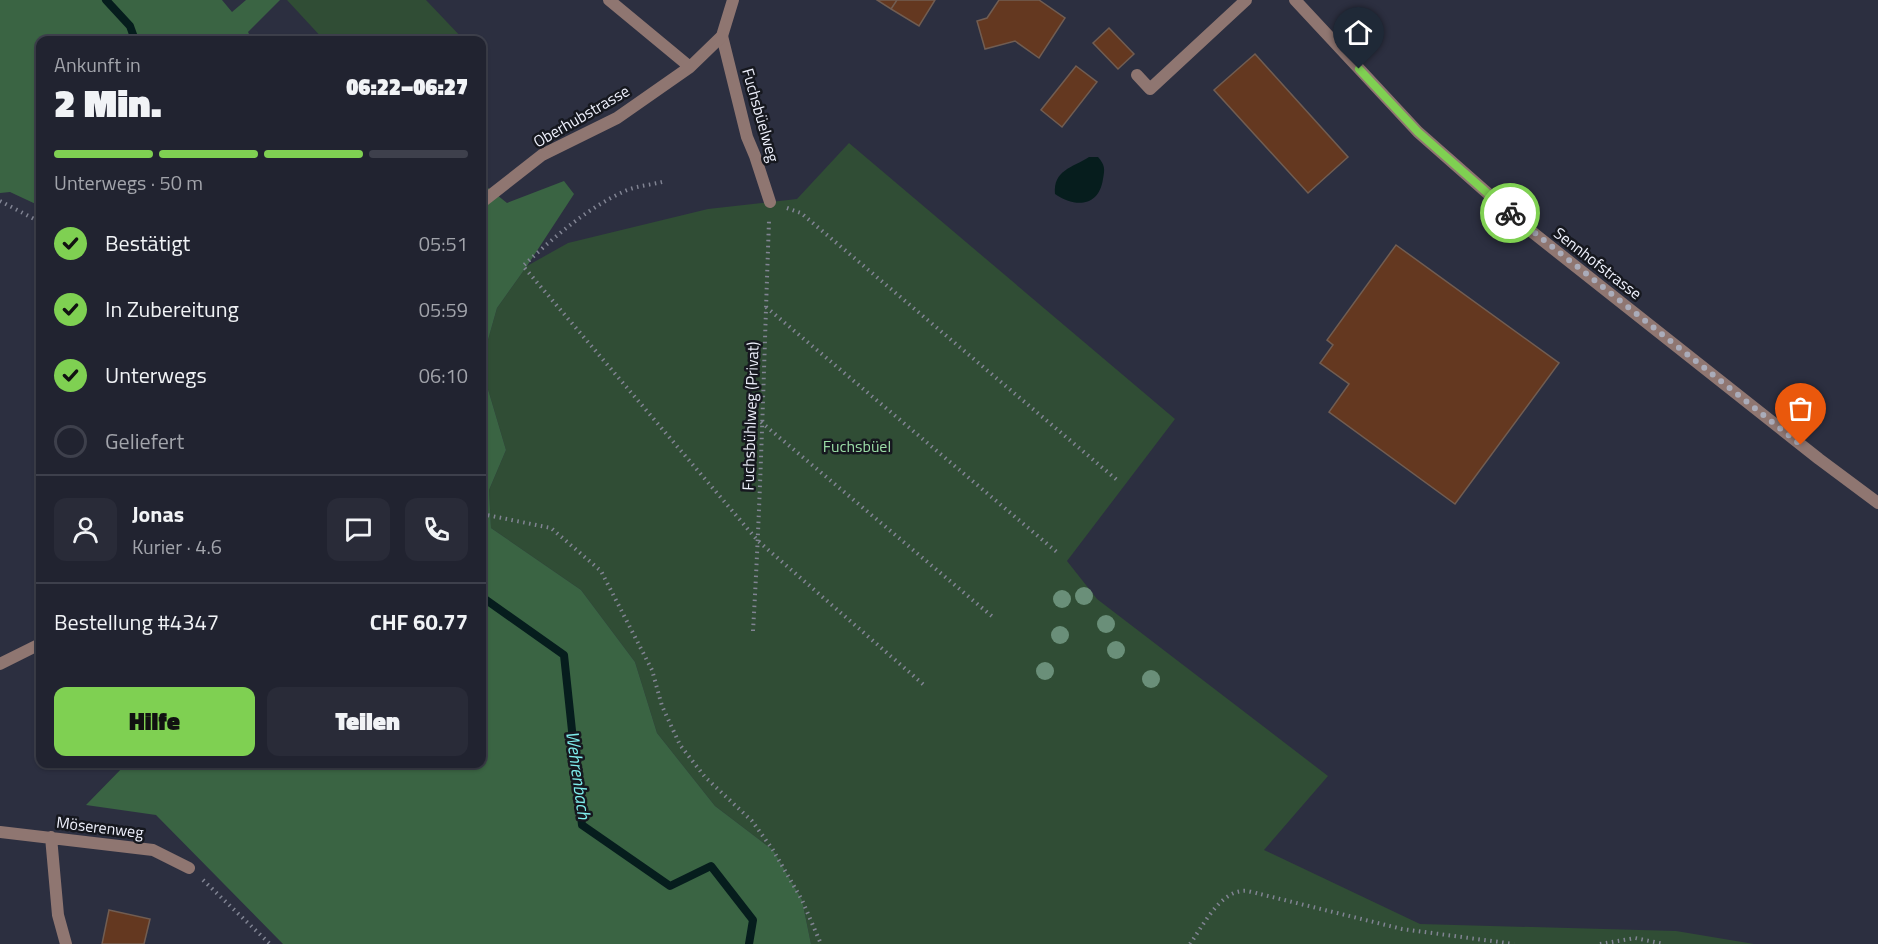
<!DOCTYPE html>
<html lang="de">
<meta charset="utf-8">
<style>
:root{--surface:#212330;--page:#292b38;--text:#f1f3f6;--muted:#a2a4ab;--line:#3e404c;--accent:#7fd052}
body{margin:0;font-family:"Titillium Web",sans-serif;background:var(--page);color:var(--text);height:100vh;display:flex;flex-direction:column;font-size:22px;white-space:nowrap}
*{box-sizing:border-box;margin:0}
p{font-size:20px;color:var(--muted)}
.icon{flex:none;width:33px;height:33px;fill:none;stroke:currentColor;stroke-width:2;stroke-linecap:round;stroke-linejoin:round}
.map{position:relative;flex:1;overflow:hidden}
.panel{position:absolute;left:36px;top:36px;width:450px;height:732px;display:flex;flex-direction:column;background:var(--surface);border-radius:12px;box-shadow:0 2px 4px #0004,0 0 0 2px var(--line)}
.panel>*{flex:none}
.pin{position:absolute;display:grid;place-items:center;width:51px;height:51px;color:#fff;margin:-62px -26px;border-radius:50% 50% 50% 0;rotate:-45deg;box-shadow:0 0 6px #0007}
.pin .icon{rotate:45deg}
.courier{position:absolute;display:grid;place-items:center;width:60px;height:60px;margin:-30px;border:4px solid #7fd052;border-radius:50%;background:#fff;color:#222;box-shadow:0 2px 8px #0007}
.summary em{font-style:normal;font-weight:800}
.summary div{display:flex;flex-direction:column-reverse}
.summary{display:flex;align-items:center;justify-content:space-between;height:102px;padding:0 18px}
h1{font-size:39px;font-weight:800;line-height:45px}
.bar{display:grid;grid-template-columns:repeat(4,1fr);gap:9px 6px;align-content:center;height:72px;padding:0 18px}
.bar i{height:8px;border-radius:4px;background:var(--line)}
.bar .selected{background:var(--accent)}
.bar p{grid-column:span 4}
.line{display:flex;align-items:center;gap:15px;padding:0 18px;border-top:2px solid var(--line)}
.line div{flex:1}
.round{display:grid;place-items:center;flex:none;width:63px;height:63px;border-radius:12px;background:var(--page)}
ol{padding:0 18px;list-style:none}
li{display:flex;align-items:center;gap:18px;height:66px}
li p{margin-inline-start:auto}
li .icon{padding:6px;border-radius:50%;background:var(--accent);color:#111;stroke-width:4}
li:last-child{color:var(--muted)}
li i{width:33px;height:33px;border:3px solid var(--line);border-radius:50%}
.primary-button{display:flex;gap:12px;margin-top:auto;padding:12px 18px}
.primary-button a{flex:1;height:69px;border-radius:12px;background:var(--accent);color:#111;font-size:24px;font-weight:800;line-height:69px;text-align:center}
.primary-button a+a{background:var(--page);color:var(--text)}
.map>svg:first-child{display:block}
</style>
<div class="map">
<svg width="1878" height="944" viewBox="0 0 1878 944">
<rect width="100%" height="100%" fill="#2c2f40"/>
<path fill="#304d35" d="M 287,0 L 426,0 L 464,40 L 324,40 Z
M 849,143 L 1175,419 L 1067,561 L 1097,599 L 1328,776 L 1264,850 L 1420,924 L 1676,931 L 1754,944 L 811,944 L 802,900 L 773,850 L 715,806 L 657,733 L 635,662 L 581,590 L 491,528 L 489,490 L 506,450 L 482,369 L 482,361 L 497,308 L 527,266 L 568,243 L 708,209 L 797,199 Z"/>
<path fill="#3a6443" d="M 0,0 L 222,0 L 232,12 L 246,0 L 280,0 L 248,32 L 252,40 L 40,40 L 40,206 L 10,192 L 0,193 Z
M 564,181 L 574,194 L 527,266 L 497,308 L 482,361 L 482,183 L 507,203 Z
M 482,369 L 506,450 L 489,490 L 491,528 L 581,590 L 635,662 L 657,733 L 715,806 L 773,850 L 802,900 L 811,944 L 283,944 L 156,815 L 86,805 L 126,764 L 482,764 Z"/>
<path fill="#061d1d" d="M 1089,157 L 1098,157 C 1105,165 1105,169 1103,179 C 1099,207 1075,208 1055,194 C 1053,170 1072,168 1089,157 Z"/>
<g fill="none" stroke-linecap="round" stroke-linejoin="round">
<path stroke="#061d1d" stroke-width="8" d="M 106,0 L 130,26 L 135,40
M 482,597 L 564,655 L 582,825 L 670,886 L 711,866 L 753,920 L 749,944"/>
</g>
<path fill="#643820" stroke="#715d52" stroke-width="1.5" d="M 877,0 L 897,0 L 891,9 Z
M 897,0 L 935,0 L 919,26 L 891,9 Z
M 999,0 L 1039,0 L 1065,18 L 1039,58 L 1015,41 L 985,49 L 977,21 L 987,18 Z
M 1109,28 L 1134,54 L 1118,69 L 1093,43 Z
M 1255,54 L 1348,157 L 1308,193 L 1214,90 Z
M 1076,66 L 1097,82 L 1062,127 L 1041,110 Z
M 1396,245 L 1559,363 L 1455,504 L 1329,412 L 1349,384 L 1320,363 L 1333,345 L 1327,340 Z
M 109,910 L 150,919 L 144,944 L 102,944 Z"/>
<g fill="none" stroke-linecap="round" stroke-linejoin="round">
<path stroke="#818493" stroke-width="4" stroke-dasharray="1.5 4.5" stroke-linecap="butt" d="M 662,182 C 650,185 636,186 625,191 C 587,208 553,238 523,266 L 758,541 L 924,685
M 0,201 L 40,222
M 787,208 L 801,213 L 1117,480
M 766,307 L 1058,553
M 761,422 L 994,618
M 482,514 L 551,528 L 601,571 L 652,670 L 662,706 L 680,745 L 705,777 L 752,821 L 773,850 L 802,900 L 821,944
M 753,631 C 761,495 764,358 769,221
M 203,880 L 270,944
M 1190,944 C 1202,927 1219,893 1242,891 C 1247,890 1255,893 1260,894 L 1402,929 L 1514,944
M 1600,944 L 1635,938 L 1664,944"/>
<path stroke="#8f7671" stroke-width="12" d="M 722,36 L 747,137 L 755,156 L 770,202
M 1137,75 L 1150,89 L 1246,0
M 0,832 L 153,850 L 189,868
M 51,837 L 58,915 L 66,944"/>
<path stroke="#8f7671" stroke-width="12" d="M 609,0 L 690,67
M 1295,0 L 1418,132 L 1527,228 L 1819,459 L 1878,503
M 482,202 L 542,155 L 617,118 L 690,67 L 722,36 L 733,0
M 0,664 L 40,644"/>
</g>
<g fill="#6a8f79">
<circle cx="1084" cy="596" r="9"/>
<circle cx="1062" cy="599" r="9"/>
<circle cx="1106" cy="624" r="9"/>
<circle cx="1060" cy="635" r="9"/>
<circle cx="1116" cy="650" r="9"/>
<circle cx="1045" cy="671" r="9"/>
<circle cx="1151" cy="679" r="9"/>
</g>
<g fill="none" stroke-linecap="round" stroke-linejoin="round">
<path stroke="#aaacba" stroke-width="6" stroke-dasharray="0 10.8" d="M 1510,213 L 1801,445"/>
<path stroke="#7fd052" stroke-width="8" d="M 1359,69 L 1418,132 L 1510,213"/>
</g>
<g text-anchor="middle" stroke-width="5" stroke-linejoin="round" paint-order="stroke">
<g font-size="16" fill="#eef0fc" stroke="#16181f">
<text transform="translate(761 115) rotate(74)" y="6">Fuchsbüelweg</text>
<text transform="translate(581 116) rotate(-30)" y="6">Oberhubstrasse</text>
<text transform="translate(1598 263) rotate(38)" y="6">Sennhofstrasse</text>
<text transform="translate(750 416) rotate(-88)" y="6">Fuchsbühlweg (Privat)</text>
<text transform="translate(100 827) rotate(7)" y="6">Möserenweg</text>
</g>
<g font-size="16" fill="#9cdea7" stroke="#16181f">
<text x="857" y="452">Fuchsbüel</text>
</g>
<g font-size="18" font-style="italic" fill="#7feeee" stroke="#16181f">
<text transform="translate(578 775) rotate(82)" y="6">Wehrenbach</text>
</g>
</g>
</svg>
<div class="pin" style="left:1801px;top:445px;background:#ea580c"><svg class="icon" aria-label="bag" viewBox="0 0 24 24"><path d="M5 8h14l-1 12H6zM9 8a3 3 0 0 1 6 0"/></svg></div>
<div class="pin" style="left:1359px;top:69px;background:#1f2937"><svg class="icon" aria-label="home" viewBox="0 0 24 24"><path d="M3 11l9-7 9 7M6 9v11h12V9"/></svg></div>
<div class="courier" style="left:1510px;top:213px"><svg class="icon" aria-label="bike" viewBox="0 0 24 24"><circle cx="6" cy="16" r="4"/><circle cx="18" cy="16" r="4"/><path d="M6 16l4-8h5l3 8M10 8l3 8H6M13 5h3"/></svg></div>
<section class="panel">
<div class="summary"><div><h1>2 Min.</h1><p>Ankunft in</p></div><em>06:22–06:27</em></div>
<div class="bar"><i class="selected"></i><i class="selected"></i><i class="selected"></i><i></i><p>Unterwegs · 50 m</p></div>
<ol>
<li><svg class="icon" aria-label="check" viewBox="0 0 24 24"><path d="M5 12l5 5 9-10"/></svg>Bestätigt<p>05:51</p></li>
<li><svg class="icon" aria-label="check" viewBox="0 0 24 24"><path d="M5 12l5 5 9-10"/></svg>In Zubereitung<p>05:59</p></li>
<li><svg class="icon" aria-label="check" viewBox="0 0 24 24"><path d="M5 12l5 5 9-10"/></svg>Unterwegs<p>06:10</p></li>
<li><i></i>Geliefert</li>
</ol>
<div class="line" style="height:108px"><a class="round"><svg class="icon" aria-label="person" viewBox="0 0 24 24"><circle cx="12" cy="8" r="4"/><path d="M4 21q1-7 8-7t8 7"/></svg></a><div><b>Jonas</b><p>Kurier · 4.6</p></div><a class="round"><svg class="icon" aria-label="chat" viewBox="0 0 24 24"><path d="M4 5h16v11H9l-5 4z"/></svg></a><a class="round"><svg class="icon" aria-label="phone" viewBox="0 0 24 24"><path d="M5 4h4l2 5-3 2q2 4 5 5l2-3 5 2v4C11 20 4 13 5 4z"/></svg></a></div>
<div class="line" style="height:78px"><div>Bestellung #4347</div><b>CHF 60.77</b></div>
<div class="primary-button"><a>Hilfe</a><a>Teilen</a></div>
</section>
</div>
